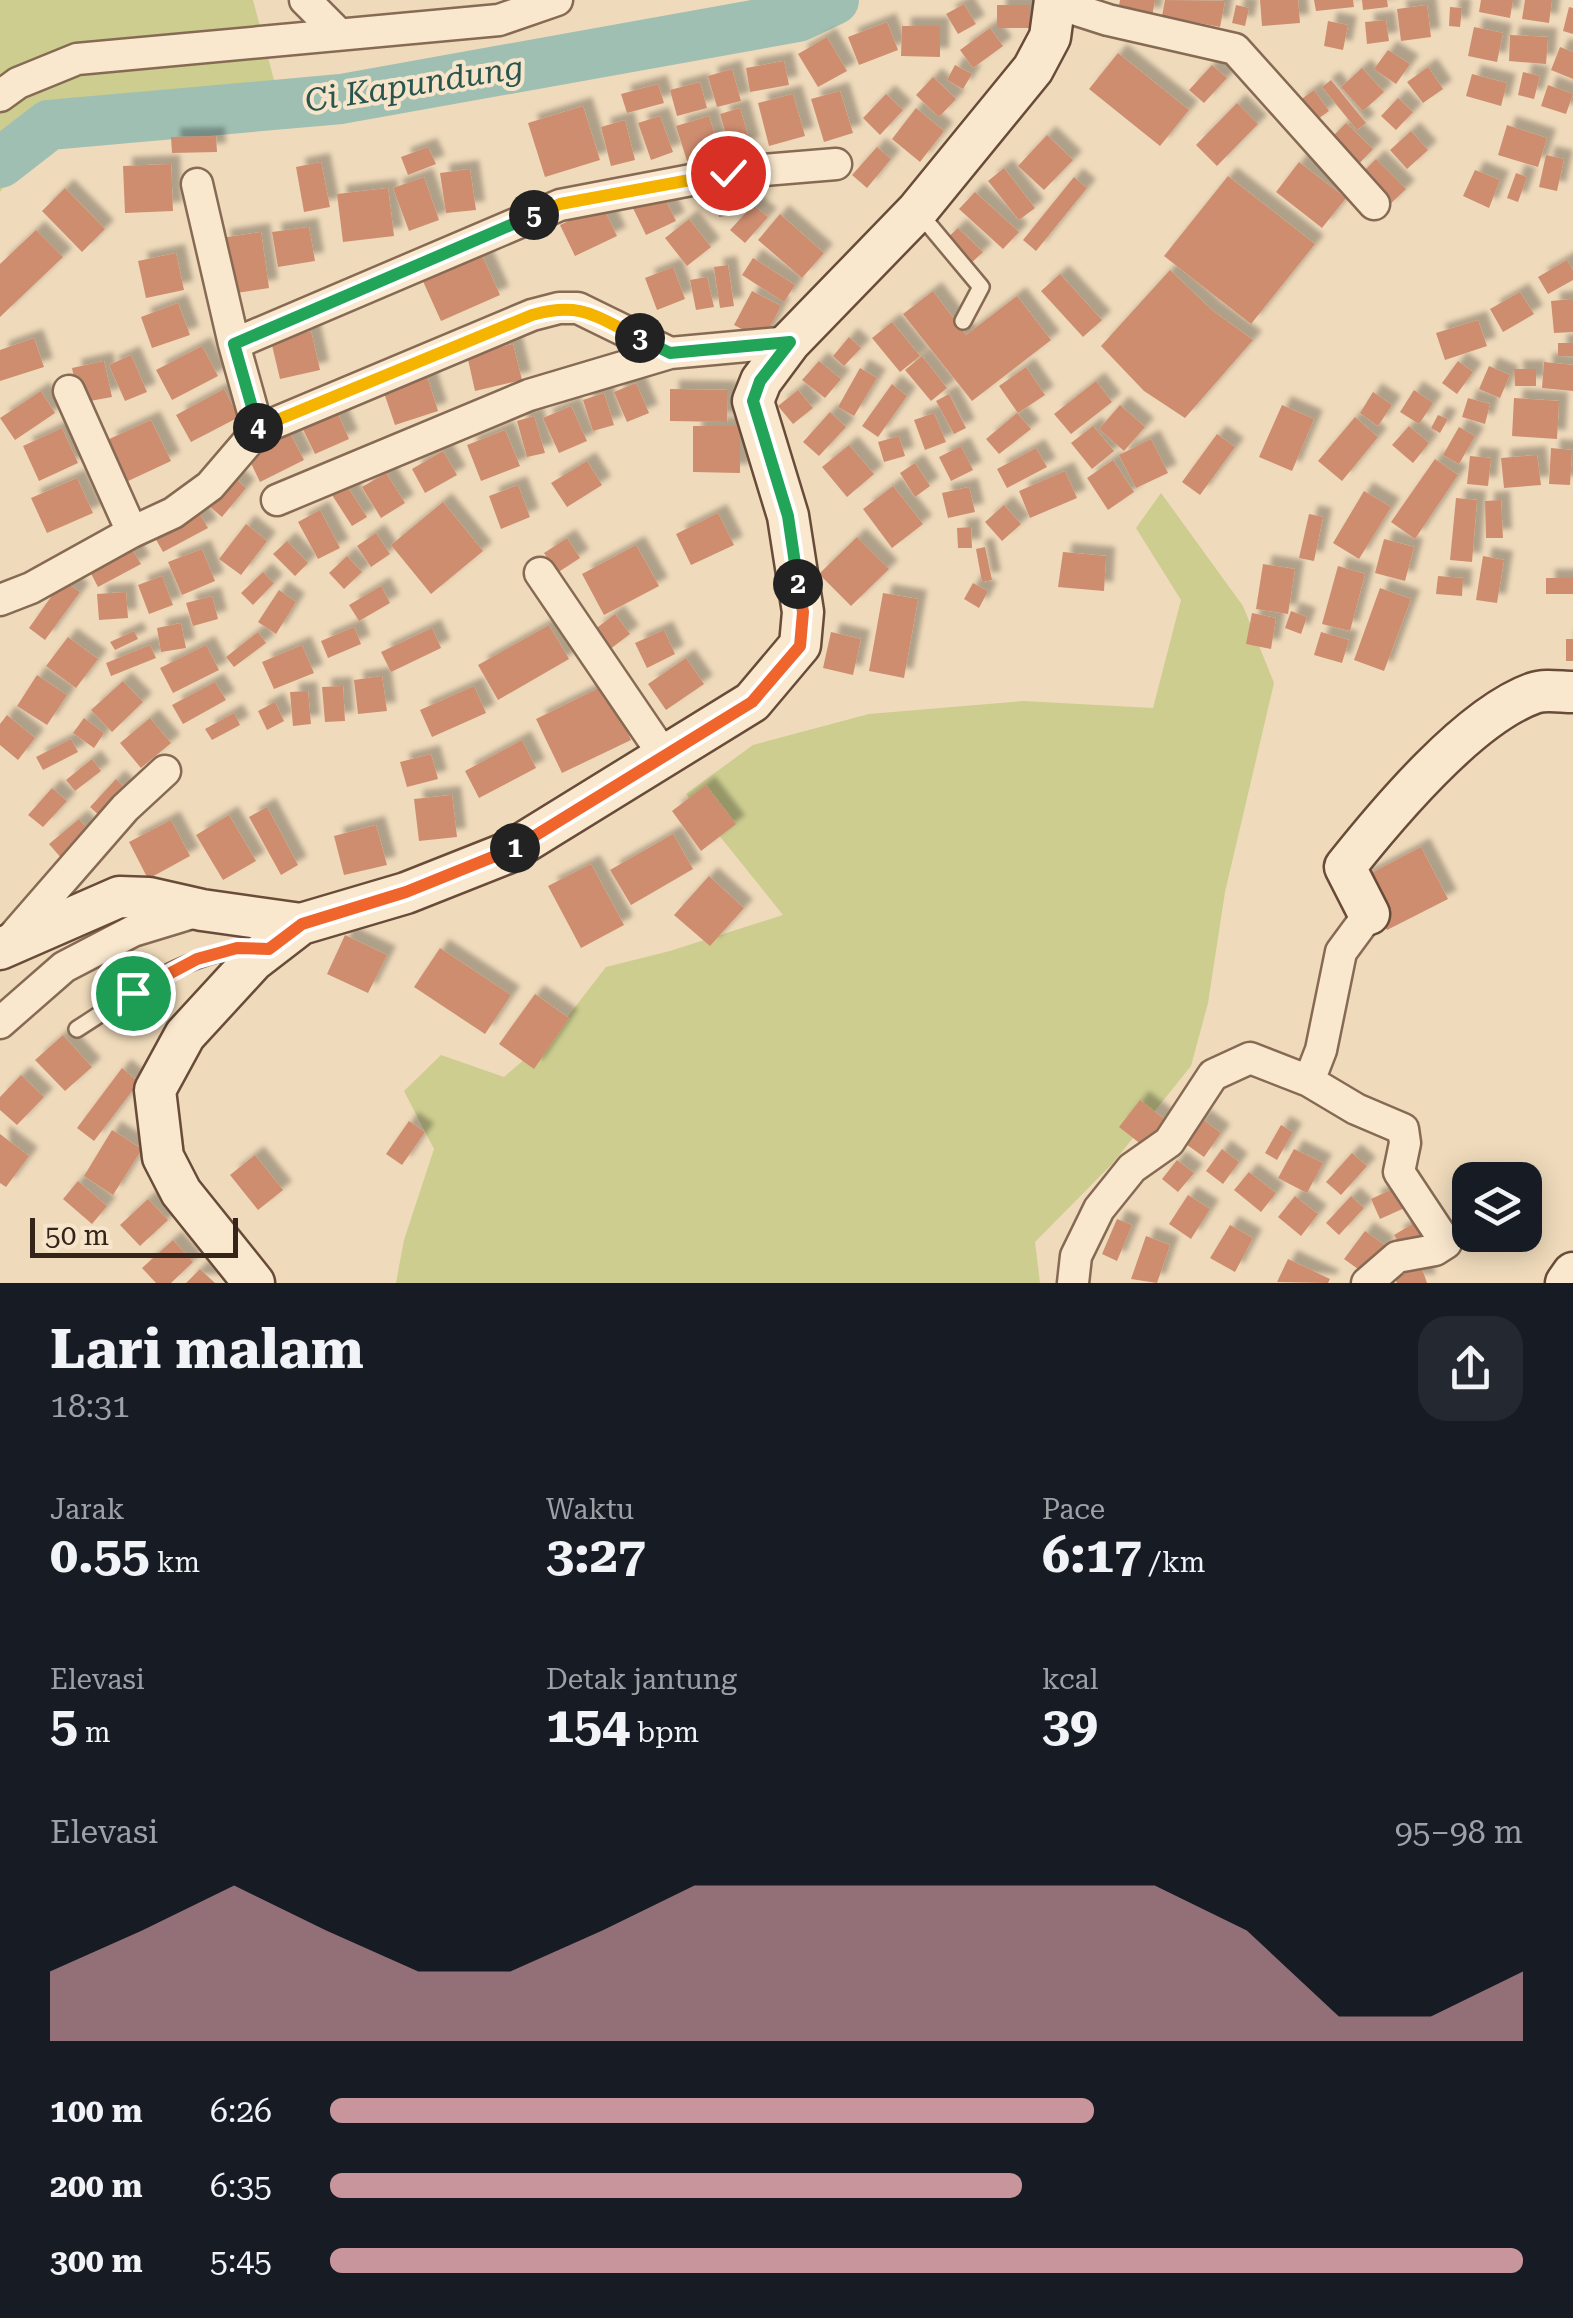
<!DOCTYPE html>
<html lang="id">
<meta charset="utf-8">
<style>
body{margin:0;font-family:"Roboto Serif",serif;background:#242831;color:#f1f3f6;height:100vh;display:flex;flex-direction:column;font-size:38px;white-space:nowrap}
*{box-sizing:border-box;margin:0}
p{font-size:32px;color:#9ea1a6}
.icon{flex:none;width:55px;height:55px;fill:none;stroke:currentColor;stroke-width:2;stroke-linecap:round;stroke-linejoin:round}
.map{position:relative;height:1283px;overflow:hidden}
.drawer{display:flex;flex-direction:column;background:#171b24;flex:1}
.drawer>*{flex:none}
.controls{position:absolute;left:1452px;top:1162px;display:grid;gap:20px}
.controls a{display:grid;place-items:center;width:90px;height:90px;border-radius:20px;background:#171b24;box-shadow:0 5px 25px #0003;font-size:50px}
.scale{position:absolute;left:30px;bottom:25px;width:208px;box-sizing:border-box;padding-left:10px;border:5px solid #35241a;border-top:0;font-size:28px;line-height:35px;white-space:nowrap;color:#35241a;-webkit-text-stroke:8px #f6e5ca;paint-order:stroke}
.pin{position:absolute;display:grid;place-items:center;width:85px;height:85px;color:#fff;margin:-42px;border:5px solid #fff;border-radius:50%;box-shadow:0 2px 10px #0007}
.km{position:absolute;width:50px;height:50px;margin:-25px;border-radius:50%;background:#222;color:#fff;font-size:28px;line-height:50px;text-align:center}
.round{display:grid;place-items:center;flex:none;width:105px;height:105px;border-radius:30px;background:#242831}
.overview{display:flex;align-items:center;justify-content:space-between;height:170px;padding:0 50px}
h1{font-size:55px;font-weight:700;line-height:75px}
.metrics{display:grid;grid-template-columns:repeat(3,1fr);gap:15px;height:170px;padding:10px 50px}
.metrics div{display:grid;align-content:center}
.metrics b{font-size:50px;font-weight:700}
.metrics small{font-size:28px;font-weight:400}
.metrics p{font-size:28px}
.chart{height:280px;padding:20px 50px}
.chart p{display:flex;justify-content:space-between}
.chart svg{width:100%;height:180px;margin-top:10px;fill:#c8959c;opacity:.7}
ul{padding:0 50px;list-style:none;font-size:32px}
li{display:grid;grid-template-columns:160px 120px 1fr;align-items:center;height:75px}
li i{height:25px;border-radius:12px;background:#c8959c}
.map>svg:first-child{display:block}
</style>
<div class="map">
<svg width="1573" height="1283" viewBox="0 0 1573 1283">
<defs>
<filter id="shadow"><feDropShadow dx="9" dy="-9" stdDeviation="2.5" flood-color="#0004"/></filter>
</defs>
<rect width="100%" height="100%" fill="#efdabb"/>
<!-- green -->
<path fill="#cccd8f" d="M0,0h253l32,122 -168,-9 -53,13 -40,33 -24,33z
M1161,493l82,113 31,77 -49,209 -17,111 -17,63 -79,98 -77,78 5,41h-644l8,-43 30,-91 -30,-58 37,-36 63,22 51,-44 51,-66 64,-16 113,-36 -97,-121 67,-49 116,-31 154,-13 130,7 28,-108 -45,-72z"/>
<g fill="none" stroke-linecap="round" stroke-linejoin="round">
<!-- river -->
<path stroke="#9fbfb3" stroke-width="50" d="M0,163l49,-38 292,-26 457,-82 36,-17"/>
</g>
<!-- building -->
<path fill="#cf8d6f" filter="url(#shadow)" d="M1120,0h35l-3,17 -34,-5z
M1165,0l60,1 -5,26 -58,-11z
M1260,0h38l2,23 -38,3z
M1314,0h39l1,7 -38,4z
M1362,0h25l1,7 -25,3z
M1481,0h32l-3,18 -31,-6z
M1525,0h27l-3,23 -27,-4z
M964,4l12,20 -18,10 -12,-20z
M997,5h33v23h-33z
M1236,5l13,3 -4,18 -13,-3z
M1427,5l4,32 -30,4 -4,-32z
M1450,7l12,1 -2,19 -11,-1z
M1569,7l4,1v26l-10,-3z
M1386,20l3,21 -22,3 -2,-22z
M1328,21l20,4 -5,25 -19,-4z
M887,22l11,28 -39,15 -11,-28z
M902,26h38v31l-39,-1z
M1474,27l29,6 -6,29 -29,-6z
M990,28l13,18 -30,22 -13,-18z
M1510,35l38,2 -2,27 -37,-3z
M827,37l20,34 -29,16 -20,-33z
M1560,47l13,5v27l-22,-9z
M1388,50l22,14 -14,20 -22,-15z
M1118,53l71,57 -29,36 -71,-57z
M784,61l5,24 -39,7 -4,-24z
M955,65l17,9 -9,15 -16,-9z
M1212,65l15,13 -23,25 -15,-13z
M1428,67l15,22 -20,14 -16,-21z
M1362,68l22,24 -21,19 -22,-24z
M732,69l9,32 -24,6 -9,-31z
M1523,72l17,4 -6,23 -16,-4z
M1472,74l35,9 -6,23 -35,-10z
M933,77l23,22 -17,18 -23,-22z
M1331,80l35,43 -9,7 -35,-43z
M700,82l7,26 -30,8 -7,-26z
M658,84l6,19 -37,10 -6,-19z
M1548,85l25,9 -7,20 -25,-8z
M1314,90l15,21 -18,13 -15,-21z
M840,91l13,42 -29,9 -13,-43z
M793,94l12,42 -36,10 -11,-43z
M886,94l17,16 -23,25 -17,-17z
M1398,98l15,14 -17,18 -15,-14z
M1237,103l21,21 -41,42 -21,-21z
M583,106l17,54 -55,17 -17,-54z
M740,108l11,38 -20,6 -11,-38z
M916,108l28,23 -24,31 -28,-23z
M660,116l13,36 -22,8 -13,-37z
M709,116l11,35 -33,10 -11,-35z
M625,120l10,40 -24,6 -10,-39z
M1346,123l27,26 -18,19 -27,-27z
M1507,125l40,13 -9,29 -40,-12z
M1411,131l17,19 -21,19 -17,-19z
M1047,135l26,25 -29,30 -26,-24z
M216,136l1,16 -45,1 -1,-16z
M428,147l8,17 -28,11 -7,-18z
M877,147l14,12 -24,29 -15,-13z
M1546,155l18,4 -7,32 -18,-4z
M1376,159l30,30 -20,19 -30,-29z
M321,162l9,45 -26,5 -8,-45z
M1299,162l47,36 -24,30 -46,-36z
M171,164l2,47 -48,2 -2,-47z
M1004,168l31,40 -16,12 -31,-39z
M470,169l6,41 -30,3 -6,-40z
M1475,170l25,10 -11,28 -26,-12z
M1516,173l11,4 -9,25 -11,-4z
M739,176l5,37 -25,4 -5,-38z
M1228,176l87,68 -64,80 -87,-68z
M424,177l15,43 -30,11 -16,-43z
M1074,177l13,11 -51,63 -13,-11z
M65,188l40,41 -23,23 -40,-41z
M388,188l6,48 -51,6 -6,-48z
M661,190l15,31 -30,14 -15,-31z
M975,192l44,40 -16,17 -44,-40z
M602,205l15,31 -42,20 -15,-31z
M753,205l15,12 -23,26 -15,-13z
M780,214l44,39 -22,25 -44,-38z
M689,219l22,28 -24,19 -22,-28z
M309,227l6,34 -37,6 -6,-35z
M958,228l25,24 -14,13 -24,-25z
M36,230l27,27 -63,60v-53z
M261,232l8,56 -39,6 -9,-56z
M476,242l24,53 -59,26 -24,-53z
M176,253l8,37 -38,8 -8,-37z
M753,258l42,27 -11,17 -42,-27z
M1567,260l6,10v10l-25,14 -10,-17z
M728,265l6,41 -14,2 -6,-41z
M673,267l12,32 -28,11 -12,-32z
M1170,270l42,40 41,30 -68,78 -41,-27 -43,-45z
M1060,274l42,46 -19,17 -42,-46z
M707,277l7,30 -18,3 -6,-30z
M752,291l29,15 -18,34 -29,-15z
M933,291l33,44 51,-39 34,44 -79,61 -69,-87z
M1520,292l14,22 -31,18 -13,-23z
M1573,299v33l-19,1 -3,-32z
M178,303l12,32 -38,13 -11,-31z
M1478,320l9,26 -42,14 -9,-27z
M892,322l28,34 -20,16 -28,-34z
M311,331l9,39 -40,9 -9,-38z
M849,337l12,11 -17,18 -11,-10z
M34,338l10,29 -44,14v-31z
M1558,343h15v13h-15z
M513,344l9,36 -47,11 -8,-36z
M202,346l16,30 -46,24 -16,-30z
M131,355l16,37 -22,9 -16,-36z
M922,356l25,32 -16,13 -26,-31z
M104,361l8,36 -33,6 -7,-35z
M819,361l22,18 -16,19 -23,-18z
M1458,361l15,11 -16,22 -15,-11z
M1544,362l29,3v26l-31,-3z
M1489,366l21,9 -10,23 -21,-9z
M1026,367l19,28 -27,18 -19,-27z
M860,368l17,10 -23,38 -16,-9z
M1514,369h22v17h-21z
M426,373l12,38 -43,14 -13,-38z
M1096,381l16,21 -41,32 -17,-20z
M636,383l13,30 -22,9 -13,-30z
M892,384l15,12 -29,41 -16,-11z
M224,389l15,28 -48,25 -15,-27z
M670,389l58,1 -1,32 -57,-1z
M798,390l15,18 -20,16 -15,-18z
M1414,390l19,13 -14,21 -19,-12z
M41,391l14,22 -40,27 -15,-22z
M1373,392l19,13 -14,21 -18,-13z
M604,393l10,32 -21,6 -10,-31z
M949,394l17,34 -12,6 -18,-33z
M1468,398l22,6 -5,20 -23,-7z
M1514,398l45,3 -2,38 -45,-3z
M334,405l15,34 -34,15 -16,-33z
M1120,405l25,22 -21,24 -25,-22z
M1282,405l32,14 -22,52 -33,-14z
M571,406l16,35 -28,12 -16,-35z
M830,412l16,15 -27,29 -16,-14z
M934,413l12,29 -21,8 -11,-30z
M1017,413l14,16 -32,25 -13,-15z
M1438,415l10,4 -8,14 -9,-5z
M534,416l11,37 -18,4 -10,-36z
M1355,417l23,20 -36,44 -24,-20z
M151,420l20,41 -45,21 -19,-42z
M693,426h47v47l-47,-1z
M1093,426l21,25 -22,18 -21,-26z
M1409,426l20,17 -16,20 -21,-18z
M1459,427l16,9 -16,28 -16,-9z
M62,428l16,35 -39,18 -16,-35z
M505,430l15,36 -39,15 -14,-36z
M290,433l14,27 -44,22 -13,-27z
M1217,434l18,13 -35,48 -18,-13z
M899,436l6,20 -21,6 -6,-20z
M1151,439l17,34 -32,15 -17,-33z
M849,445l25,29 -27,23 -25,-30z
M961,446l12,24 -22,11 -12,-24z
M1036,448l11,19 -40,21 -10,-19z
M1551,448l21,2 -2,35 -21,-1z
M443,451l14,24 -32,18 -13,-24z
M1537,455l4,30 -37,3 -3,-30z
M1470,456l21,2 -3,28 -21,-2z
M1435,459l23,16 -43,64 -24,-17z
M1113,460l21,32 -26,18 -21,-32z
M587,461l15,24 -35,22 -16,-24z
M915,463l15,23 -15,11 -15,-24z
M227,471l19,17 -24,29 -20,-17z
M1065,471l12,27 -47,20 -11,-27z
M386,473l19,30 -24,15 -19,-31z
M77,478l16,35 -46,20 -16,-35z
M518,485l12,32 -29,12 -12,-33z
M347,486l20,31 -15,9 -20,-31z
M893,486l30,38 -31,24 -29,-39z
M969,487l6,25 -27,6 -6,-25z
M1364,491l27,16 -32,52 -26,-16z
M1456,498l21,2 -5,62 -22,-2z
M1501,500l2,38h-17l-1,-37z
M193,502l15,26 -45,24 -14,-25z
M443,502l40,49 -52,43 -40,-49z
M1004,505l17,19 -19,17 -17,-19z
M320,510l20,38 -22,11 -20,-37z
M718,513l16,32 -43,20 -15,-31z
M1309,514l14,3 -9,44 -15,-3z
M246,524l21,17 -26,34 -22,-16z
M971,527l1,21h-14l-1,-20z
M376,533l14,21 -19,13 -14,-21z
M857,537l32,32 -38,37 -32,-32z
M567,538l13,20 -23,15 -13,-20z
M1384,539l30,8 -9,34 -30,-8z
M287,541l21,22 -13,13 -22,-22z
M129,544l12,20 -43,23 -11,-21z
M636,545l23,41 -55,29 -22,-41z
M985,547l7,33 -10,2 -6,-33z
M202,549l13,32 -33,14 -14,-33z
M1063,552l43,4 -2,35 -46,-4z
M347,556l15,16 -18,17 -15,-16z
M1483,556l21,4 -7,43 -21,-3z
M1263,564l32,5 -7,45 -32,-5z
M1338,566l27,8 -15,57 -28,-7z
M263,572l11,11 -21,22 -12,-12z
M162,576l11,29 -24,9 -11,-29z
M1438,576l25,2 -1,18 -26,-2z
M1546,578h27v16h-27z
M63,580l17,12 -35,48 -16,-12z
M973,583l15,8 -9,17 -15,-9z
M381,586l9,17 -31,18 -10,-16z
M1380,588l31,11 -27,72 -30,-11z
M279,590l17,12 -20,32 -18,-12z
M126,592l2,26 -29,2 -2,-26z
M883,593l35,6 -14,79 -35,-7z
M212,596l6,23 -25,7 -7,-23z
M1291,611l16,6 -6,17 -16,-6z
M1252,613l24,5 -5,31 -25,-5z
M615,614l15,20 -21,16 -15,-20z
M181,623l5,25 -25,4 -4,-24z
M549,625l20,34 -71,41 -20,-35z
M354,627l7,17 -33,14 -7,-17z
M432,628l9,20 -50,24 -10,-20z
M664,630l11,24 -28,14 -12,-25z
M134,631l4,8 -23,11 -5,-8z
M258,632l8,11 -32,24 -8,-10z
M831,632l30,7 -8,36 -30,-7z
M1321,632l28,8 -7,23 -28,-8z
M68,637l30,22 -22,29 -30,-22z
M1566,639h7v22h-7z
M150,645l6,13 -45,18 -5,-13z
M206,645l13,25 -46,23 -13,-25z
M302,645l12,28 -40,16 -12,-27z
M686,658l18,26 -38,26 -18,-26z
M37,675l30,20 -20,30 -30,-19z
M382,676l5,35 -29,3 -4,-34z
M123,681l20,21 -31,30 -21,-22z
M215,682l11,18 -43,24 -11,-19z
M605,685l26,55 -69,33 -26,-54z
M343,686l2,35 -20,1 -3,-35z
M474,686l12,27 -54,24 -12,-27z
M308,691l3,33 -18,2 -3,-34z
M275,702l9,19 -17,9 -9,-19z
M234,713l6,12 -28,15 -7,-11z
M7,715l28,23 -17,22 -18,-15v-21z
M84,718l20,15 -10,15 -21,-15z
M150,718l21,25 -30,25 -21,-25z
M71,739l7,13 -35,18 -7,-13z
M522,740l14,28 -57,30 -14,-27z
M431,754l7,25 -31,8 -7,-25z
M92,759l9,12 -26,20 -9,-11z
M116,779l10,10 -25,28 -11,-10z
M706,785l30,39 -35,27 -29,-40z
M52,788l15,13 -24,26 -15,-12z
M452,795l5,42 -38,4 -5,-42z
M267,807l31,58 -17,10 -32,-58z
M229,815l27,46 -33,19 -27,-45z
M79,819l12,14 -29,26 -13,-15z
M171,820l19,36 -42,23 -19,-37z
M376,825l11,40 -43,10 -10,-39z
M673,834l20,35 -62,36 -21,-35z
M1421,847l27,52 -61,31 -27,-51z
M591,864l33,61 -43,23 -33,-62z
M709,876l35,32 -34,38 -36,-31z
M345,935l42,20 -19,38 -41,-19z
M440,948l71,47 -26,39 -71,-47z
M535,994l34,24 -35,51 -35,-25z
M63,1035l29,32 -27,24 -30,-31z
M122,1068l17,14 -45,59 -17,-13z
M21,1075l23,22 -27,28 -17,-15v-13z
M1140,1100l32,25 -21,27 -32,-25z
M1201,1118l20,15 -17,24 -21,-15z
M409,1121l16,11 -23,33 -16,-11z
M1281,1125l12,7 -16,28 -12,-7z
M112,1130l30,19 -29,46 -29,-19z
M0,1134l29,22 -23,31 -6,-4z
M1222,1149l17,13 -16,22 -17,-13z
M1294,1149l29,14 -16,30 -29,-15z
M1352,1153l15,13 -26,29 -15,-13z
M255,1155l28,35 -25,20 -28,-35z
M1177,1160l17,13 -16,19 -16,-13z
M1249,1172l27,21 -15,19 -27,-22z
M78,1181l29,25 -15,18 -29,-25z
M1399,1186l10,20 -29,13 -9,-20z
M1188,1195l22,14 -19,30 -22,-15z
M1295,1196l23,18 -17,22 -23,-19z
M1351,1196l13,12 -25,27 -13,-12z
M148,1199l20,21 -28,26 -20,-21z
M1424,1217l12,20 -30,18 -12,-20z
M1117,1219l15,6 -15,36 -15,-7z
M1230,1225l23,13 -18,34 -25,-14z
M1365,1231l21,15 -21,28 -21,-15z
M1146,1236l24,9 -13,38 -26,-4z
M173,1240l20,22 -22,21h-15l-14,-15z
M1418,1257l9,26h-30l-6,-17z
M1288,1259l42,20 -2,4 -51,-1z
M200,1269l15,14h-29z"/>
<g fill="none" stroke-linecap="round" stroke-linejoin="round">
<defs>
<path id="lane" d="M920,214l61,73 -18,34
M77,1029c54,-34 113,-81 180,-80"/>
<path id="street" d="M305,0l32,32
M1055,3l53,17 127,29 139,155
M0,96l18,-13 59,-24 422,-39 58,-20
M197,184l37,160
M69,391l63,141
M258,430l-24,-86 326,-139 168,-32 108,-9
M277,500l252,-105 141,-42
M540,573l125,184
M0,600l31,-12 101,-56 41,-19 37,-27 48,-56 274,-115 27,-7h19l92,45 120,-11
M11,939l114,-131 40,-37
M0,1023l64,-56 69,-36 69,-21
M1073,1283l3,-27 23,-47 33,-41 37,-26 44,-67 37,-17 59,23
M1367,1283l30,-26 38,-7 11,-7 -47,-71 6,-29 -2,-14 -47,-20 -47,-28 12,-31 20,-98 28,-38"/>
<path id="secondary" d="M1369,914l-24,-47c43,-54 124,-151 189,-174 11,-4 27,-1 39,-1
M0,949l119,-52 30,1 53,12 99,14
M254,1283l-73,-91 -18,-35 -8,-67 30,-55 68,-74 48,-37 105,-31 101,-40 245,-151 48,-57 3,-33 -15,-96 -35,-115 8,-20 29,-39 127,-131 116,-142 17,-32 5,-37
M1566,1283l7,-10"/>
</defs>
<!-- lane casing -->
<use href="#lane" stroke="#866a54" stroke-width="20"/>
<!-- street casing -->
<use href="#street" stroke="#866a54" stroke-width="35"/>
<!-- secondary casing -->
<use href="#secondary" stroke="#684b38" stroke-width="45"/>
<!-- lane -->
<use href="#lane" stroke="#fae8ce" stroke-width="15"/>
<!-- street -->
<use href="#street" stroke="#fae8ce" stroke-width="30"/>
<!-- secondary -->
<use href="#secondary" stroke="#fae8ce" stroke-width="40"/>
</g>
<g fill="none" stroke-linecap="round" stroke-linejoin="round">
<defs>
<path id="split-1" d="M133,993l64,-34 40,-11 32,1 33,-25 104,-32 109,-44"/>
<path id="split-2" d="M515,848l237,-146 48,-56 3,-34 -5,-28"/>
<path id="split-3" d="M640,338l30,15 120,-11 -30,39 -7,20 35,115 10,68"/>
<path id="split-4" d="M258,428l274,-113c50,-14 64,2 108,23"/>
<path id="split-5" d="M258,428l-24,-84 300,-129"/>
<path id="split-6" d="M534,215l26,-11 168,-31"/>
</defs>
<!-- split-1 casing -->
<use href="#split-1" stroke="#fff" stroke-width="20"/>
<!-- split-2 casing -->
<use href="#split-2" stroke="#fff" stroke-width="20"/>
<!-- split-3 casing -->
<use href="#split-3" stroke="#fff" stroke-width="20"/>
<!-- split-4 casing -->
<use href="#split-4" stroke="#fff" stroke-width="20"/>
<!-- split-5 casing -->
<use href="#split-5" stroke="#fff" stroke-width="20"/>
<!-- split-6 casing -->
<use href="#split-6" stroke="#fff" stroke-width="20"/>
<!-- split-1 -->
<use href="#split-1" stroke="#f0652b" stroke-width="12"/>
<!-- split-2 -->
<use href="#split-2" stroke="#f0652b" stroke-width="12"/>
<!-- split-3 -->
<use href="#split-3" stroke="#22a559" stroke-width="12"/>
<!-- split-4 -->
<use href="#split-4" stroke="#f5b400" stroke-width="12"/>
<!-- split-5 -->
<use href="#split-5" stroke="#22a559" stroke-width="12"/>
<!-- split-6 -->
<use href="#split-6" stroke="#f5b400" stroke-width="12"/>
</g>
<g text-anchor="middle" dominant-baseline="central" stroke-width="8" stroke-linejoin="round" paint-order="stroke">
<!-- water labels -->
<g font-size="32" font-style="italic" fill="#28554e" stroke="#f6e5ca">
<text transform="translate(414 84) rotate(-9)">Ci Kapundung</text>
</g>
</g>
</svg>
<div class="controls">
<a><svg class="icon" aria-label="layers" viewBox="0 0 24 24"><path d="M12 4l9 5-9 5-9-5zM3 14l9 5 9-5"/></svg></a>
</div>
<div class="scale">50 m</div>
<div class="pin" style="left:133px;top:993px;background:#1e9e55"><svg class="icon" aria-label="arrive" viewBox="0 0 24 24"><path d="M6 21V4h12l-3 4 3 4H6"/></svg></div>
<div class="pin" style="left:728px;top:173px;background:#d93025"><svg class="icon" aria-label="check" viewBox="0 0 24 24"><path d="M5 12l5 5 9-10"/></svg></div>
<b class="km" style="left:515px;top:848px">1</b>
<b class="km" style="left:798px;top:584px">2</b>
<b class="km" style="left:640px;top:338px">3</b>
<b class="km" style="left:258px;top:428px">4</b>
<b class="km" style="left:534px;top:215px">5</b>
</div>
<section class="drawer">
<div class="overview"><div><h1>Lari malam</h1><p>18:31</p></div><a class="round"><svg class="icon" aria-label="share" viewBox="0 0 24 24"><path d="M12 15V3M7 8l5-5 5 5M5 13v7h14v-7"/></svg></a></div>
<div class="metrics">
<div><p>Jarak</p><b>0.55<small> km</small></b></div>
<div><p>Waktu</p><b>3:27</b></div>
<div><p>Pace</p><b>6:17<small> /km</small></b></div>
</div>
<div class="metrics">
<div><p>Elevasi</p><b>5<small> m</small></b></div>
<div><p>Detak jantung</p><b>154<small> bpm</small></b></div>
<div><p>kcal</p><b>39</b></div>
</div>
<div class="chart"><p><span>Elevasi</span>95–98 m</p>
<svg viewBox="0 0 160 44" preserveAspectRatio="none"><path d="M0 44V27L10 17L20 6L30 17L40 27L50 27L60 17L70 6L80 6L90 6L100 6L110 6L120 6L130 17L140 38L150 38L160 27V44z"/></svg>
</div>
<ul>
<li><b>100 m</b>6:26<i style="width:64%"></i></li>
<li><b>200 m</b>6:35<i style="width:58%"></i></li>
<li><b>300 m</b>5:45<i style="width:100%"></i></li>
</ul>
</section>
